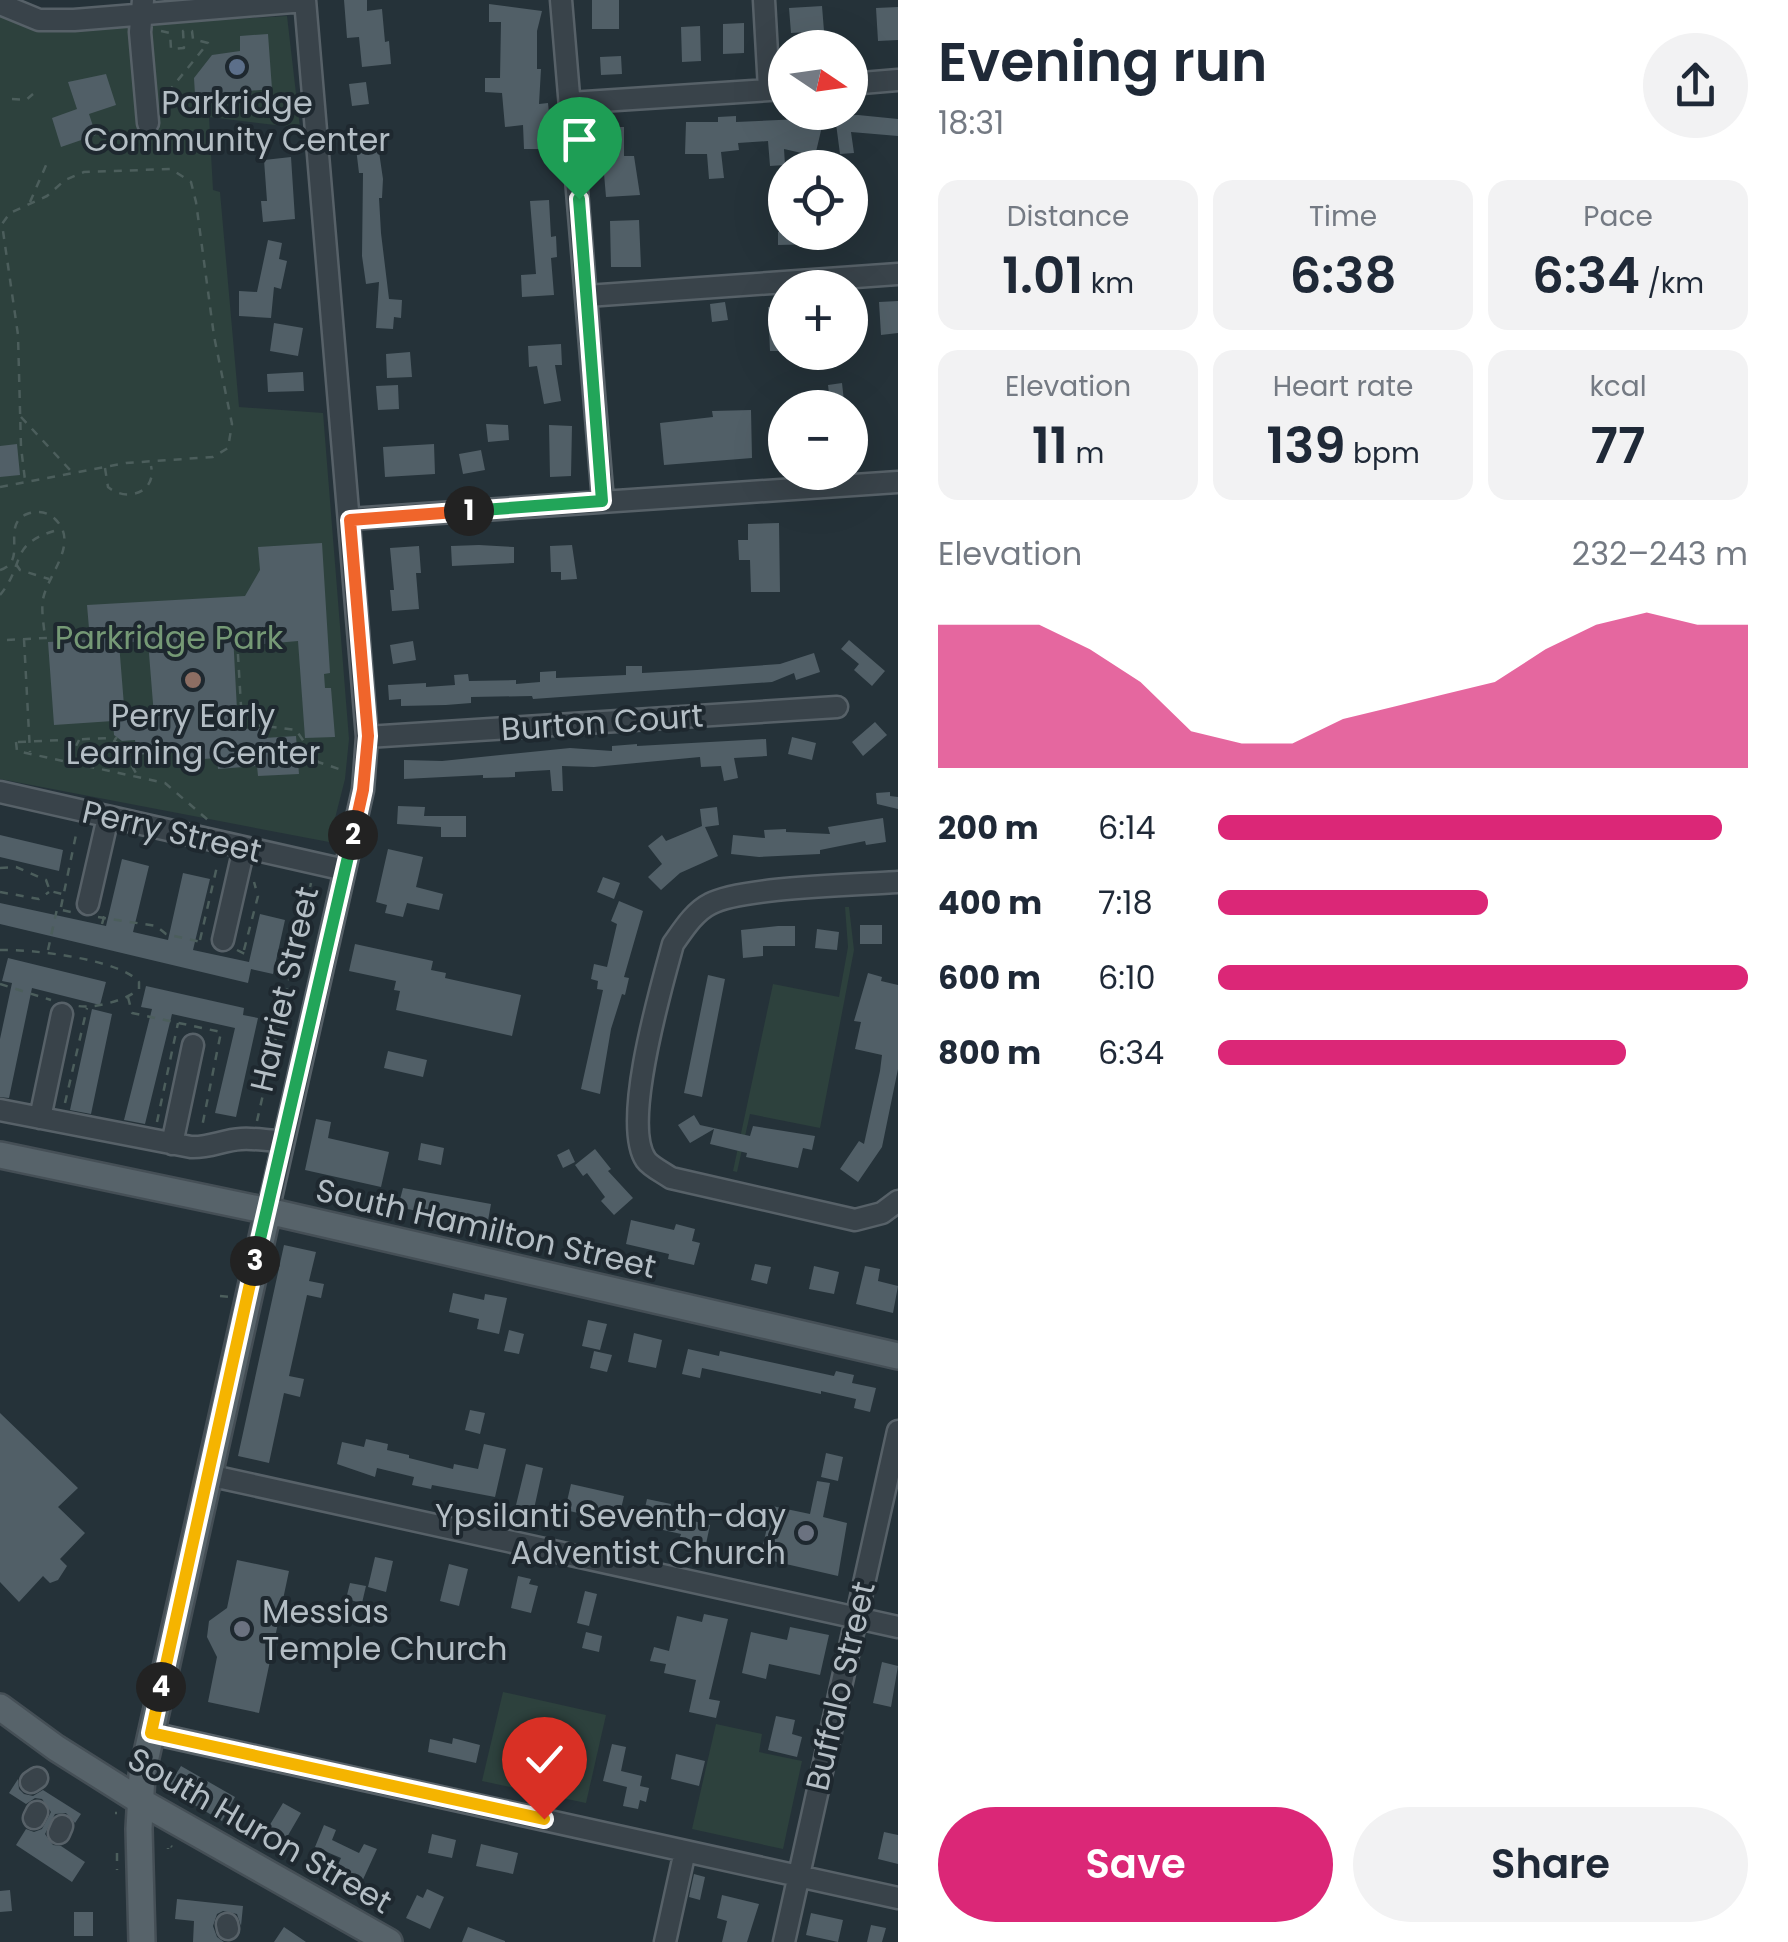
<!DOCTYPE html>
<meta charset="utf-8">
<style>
body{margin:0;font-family:Poppins,sans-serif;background:#f2f2f3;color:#1f2937;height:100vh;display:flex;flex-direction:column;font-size:38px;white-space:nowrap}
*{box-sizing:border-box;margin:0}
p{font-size:32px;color:#747a83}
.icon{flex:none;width:55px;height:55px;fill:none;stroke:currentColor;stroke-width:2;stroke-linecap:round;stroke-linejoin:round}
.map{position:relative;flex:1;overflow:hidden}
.details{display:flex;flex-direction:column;background:#fff;width:890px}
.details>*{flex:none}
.needle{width:65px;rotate:103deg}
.controls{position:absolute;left:768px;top:30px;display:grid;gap:20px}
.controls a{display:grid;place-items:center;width:100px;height:100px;border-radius:50%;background:#fff;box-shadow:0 10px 40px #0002;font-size:50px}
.pin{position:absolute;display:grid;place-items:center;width:85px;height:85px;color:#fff;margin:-102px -42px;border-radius:50% 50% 50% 0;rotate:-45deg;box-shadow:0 0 10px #0007}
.pin .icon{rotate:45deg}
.km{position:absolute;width:50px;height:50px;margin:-25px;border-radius:50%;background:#222;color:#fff;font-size:28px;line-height:50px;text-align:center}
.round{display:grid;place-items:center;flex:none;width:105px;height:105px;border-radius:52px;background:#f2f2f3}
.summary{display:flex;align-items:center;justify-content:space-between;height:170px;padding:0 40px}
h1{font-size:55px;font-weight:600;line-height:75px}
.stats{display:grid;grid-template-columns:repeat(3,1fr);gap:15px;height:170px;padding:10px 40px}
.stats div{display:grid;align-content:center;border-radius:20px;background:#f2f2f3;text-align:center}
.stats b{font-size:50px;font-weight:600}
.stats small{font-size:28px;font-weight:400}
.stats p{font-size:28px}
.chart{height:280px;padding:20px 40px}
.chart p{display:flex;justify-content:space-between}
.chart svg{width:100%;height:180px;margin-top:10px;fill:#db2777;opacity:.7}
.button{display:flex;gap:20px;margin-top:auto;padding:20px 40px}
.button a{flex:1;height:115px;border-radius:60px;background:#db2777;color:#fff;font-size:40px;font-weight:600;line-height:115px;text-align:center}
.button a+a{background:#f2f2f3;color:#1f2937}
ul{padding:0 40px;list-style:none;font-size:32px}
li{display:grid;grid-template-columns:160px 120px 1fr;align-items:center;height:75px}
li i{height:25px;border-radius:12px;background:#db2777}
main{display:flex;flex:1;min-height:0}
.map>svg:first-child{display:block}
</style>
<main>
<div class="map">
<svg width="898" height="1942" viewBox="0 0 898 1942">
<rect width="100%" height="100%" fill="#253239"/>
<!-- green -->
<path fill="#2d413d" d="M0,14l43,16 244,-14 13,112 -91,-11 4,73 7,2 19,215 84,6 26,326 -4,40 -16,63 -329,-63z
M845,907h4l5,43 -34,178 -70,-14 -13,58 -4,-1 40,-187 66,13 9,-50z
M503,1692l103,23 -20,88 -104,-22z
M716,1724l46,10 -3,18 43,9 -19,88 -91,-20z"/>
<!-- building -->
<path fill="#515f67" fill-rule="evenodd" d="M344,0h23v11l15,-2 3,33 4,-1 2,23 -29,3 -3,-30 -12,1z
M592,0h27v29h-27z
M489,4l53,7 -5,20v38h4l-2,35 9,-1 2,20h-4v26h-22l-1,-24 -18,2 -3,-34 -17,-1v-14h15l1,-56h-12z
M822,6l2,25 -33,2 -2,-25z
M898,7v33l-20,1 -2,-33z
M744,23v30l-21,1v-30z
M700,26l1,35 -19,1 -1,-35z
M268,34l4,55 -77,6 -1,-17 18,-23 28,-4v-15z
M621,56l1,18 -21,1 -1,-18z
M106,74l10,31 -27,9 7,21 -35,12 -9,-29 25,-9 -9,-27z
M366,82l3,22 -17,2 -3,-22z
M858,115l40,4v17l-47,-4 3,21 -14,1 -5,-38z
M736,116v6l88,-4 -9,38 -31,-7 1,16 -15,1 -2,-25 -30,2 1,7 -18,2 3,26 -15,1 -2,-25h-22l1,-32h32v-5z
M600,127h24v29h10l6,39 -34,2z
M378,145l5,34 -1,19h-3l2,35 8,66 13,1 -1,18 -7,-1 -1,12 -17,-1 3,-46 -13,2 -4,-28 1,-83h-4l-3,-25z
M291,157l4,62 -32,3 -2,-21h6l-3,-41z
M549,200l2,37 5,-1 1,21 -6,1 3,37 -32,2 -1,-22 15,-1 -6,-73z
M639,220l2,47h-30l-1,-46z
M778,232h40v12l-40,1z
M268,240l14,3 -3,16 8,2 -6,28 -7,-2 -3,31 -32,-2v-25l18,1z
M898,301v32l-17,2 -2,-33z
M725,302l3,18 -16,2 -2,-18z
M785,306v45h-15l-2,-44z
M274,323l29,5 -5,28 -28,-5z
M561,344l1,21h-7l6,36 -17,3 -7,-38 -8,1 -1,-21z
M410,352l2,25 -25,1 -1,-24z
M303,372l1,19 -36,1 -1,-18z
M842,383l2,18 -14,1 -2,-17z
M398,385l1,24 -21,1 -2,-24z
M751,410l1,48 -88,7 -4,-42 53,-6 -1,-6z
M486,424l22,1 1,15 -21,2z
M549,425l23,1 -1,50 -21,1z
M17,444l3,31 -20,2v-31z
M434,444l1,30 -50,3 -2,-30z
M481,450l4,20 -22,4 -4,-20z
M779,523l1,69h-29l-1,-32h-11l-1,-20h10v-16z
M322,543l8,130 -6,1 1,14h6l4,49 -30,1 -7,-97 -34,3 -1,-12 -30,2 5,95 25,-1 1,10 32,-2 3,38 -41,2 -1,-10 -39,3 -1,-11 -40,3 -1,-10 -39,4 -2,-15 -13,1 -8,-6 -1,-14 -59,4 -6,-83 42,-2 -3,-35 158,-9 15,-26 -2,-23zM148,641l6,75 -29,2 -6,-75z
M479,545l35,2v16l-62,3 -1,-20z
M572,545l5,34 -16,1v-8h-10l-1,-26z
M419,546l2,27h-5l3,36 -27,2 -2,-21h4l-4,-42z
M849,640l36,31 -13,15 -18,-16 5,-6 -18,-15z
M413,641l3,19 -23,4 -3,-19z
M814,653l6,19 -24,8 -2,-7 -22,9 -239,17 -1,-3 -61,1v6l-25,2 -45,1v-7l-12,1 -1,-15 38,-2v4l29,-2 -1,-10 14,-1 1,7 47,-1v4l24,-2v-10l16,-1v7l70,-3v-9h16v7l55,-3 83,-6z
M875,722l12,13 -24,21 -11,-14z
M792,737l24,6 -4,17 -24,-6z
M766,739l1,17 -33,2 4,20 -14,3 -3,-15 -20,1 -1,-10 -106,10 -32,-1 1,25h-11l-2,-21 -35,2v5l-32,1v-3l-79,4v-19l38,1 128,-13 42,3v-5l25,-2v2z
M890,792v4l8,1v12l-21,-5 -1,-11z
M398,806l27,1 -1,9h42v21h-25v-10l-44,-3z
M717,807l2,18 -14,2 13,29 -38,17 -19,17 -13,-13 14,-13 -14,-18 14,-11 4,6 36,-15 -2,-17z
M883,818l3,24 -20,3 -1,-4 -45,9v4l-61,3 -28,-3 2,-19 32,3 -1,-8 22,-1v3l44,2 -2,-7z
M0,835l63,15 -4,21 -59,-14z
M388,849l35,8 -7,30 27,7 -4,16 -32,-7 -4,14 -18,-4 2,-8 -11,-3z
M122,859l27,7 -16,66 35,8 15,-67 27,6 -17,71 56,12 11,-48 25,6 -12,54 -22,-5 -3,14 -248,-59v-21l106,23z
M603,877l17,6 -6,16 -17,-7z
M619,901l24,10 -19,66 5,1 -4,17 -3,-1 -11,35 -11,65 -19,-5 22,-99 -6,-1 1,-8 -7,-2 3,-15 13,3 10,-43 -6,-3z
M860,925h22v19h-22z
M778,926h17v20h-32v10l-20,2 -2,-28z
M817,929l22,3 -2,18 -22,-2z
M355,944l78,17 -2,9 15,3 -1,5 76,17 -9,41 -116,-26 4,-19 -6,-1 2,-9 -47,-10z
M8,958l98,24 -6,23 -68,-17 -23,110 -9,-1v-58l12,-56 -10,-2z
M868,973l14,4 -1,4 17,4v84l-16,78 -24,35 -18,-13 19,-28 5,3 16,-73 2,-16 -27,-6 6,-27 -7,-1z
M708,975l17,4 -23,118 -18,-4z
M146,986l98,22 -1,7 15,3 -22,99 -21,-4 20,-85 -63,-14 -27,110 -21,-4 28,-111 -11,-2z
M92,1009l20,5 -21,100 -21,-4z
M388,1051l39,9 -4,17 -39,-9z
M694,1115l6,10 50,11 3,-10 62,10 -3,14 -9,-2 -5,20 -52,-11 1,-4 -37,-9 4,-15 -24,14 -12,-18z
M316,1119l15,3 -3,16 61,14 -8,35 -76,-17z
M421,1143l23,5 -3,17 -23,-5z
M569,1149l6,13 -12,6 -6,-13z
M595,1149l16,20 -3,2 25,27 -19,17 -13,-14 4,-4 -18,-24 -4,3 -8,-11z
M403,1188l88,16 -4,22 -89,-19z
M631,1220l43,10 2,-6 19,5 -3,12 8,2 -6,22 -26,-6 1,-5 -43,-10z
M284,1245l32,7 -7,29 15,3 -3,14 -14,-3 -18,81 15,3 -4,18 -16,-4 -15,70 -31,-7z
M755,1264l16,3 -4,17 -16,-4z
M814,1266l25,6 -5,22 -25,-5z
M865,1266l15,3 -2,12 20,5 -5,27 -37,-9z
M453,1293l31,7 1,-6 22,4 -8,36 -22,-5 2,-10 -30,-7z
M588,1320l19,4 -7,26 -18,-4z
M509,1330l15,4 -5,20 -15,-3z
M634,1333l28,7 -6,28 -28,-6z
M688,1349l31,7 1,-5 114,25 2,-5 18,4 -2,8 24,5 -6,24 -16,-4 2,-9 -35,-8v3l-119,-26 -2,10 -18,-4z
M594,1351l18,4 -5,17 -17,-4z
M470,1410l15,3 -5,21 -15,-4z
M0,1413l78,75 -20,19 27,26 -25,26 7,7 -9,14 -8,3 -7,-7 -24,26 -19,-20z
M366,1439l22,5 -1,6 22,5v3l44,11 1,-5 24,5 6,-25 22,5 -11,48 -63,-12 -1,4 -19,-4 2,-8 -37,-9 -2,9 -38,-13 5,-22 22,5z
M826,1453l17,4 -5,24 -17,-4z
M526,1464l17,4 -9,41 -18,-4z
M817,1481l13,2 -7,34 24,6 -9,53 -78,-18 12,-52 38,8z
M571,1484l53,12 -6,26 -53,-12z
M647,1499l24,5 -3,11 42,10 -4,19 -26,-7 1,-3 -40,-9z
M375,1557l18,4 -7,31 -18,-5z
M237,1560l52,11 -30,142 -51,-11 9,-45 -10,-20 2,-16 18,-13z
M449,1564l19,5 -9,37 -19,-5z
M518,1576l13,3 -2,5 9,2 -7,27 -20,-5z
M350,1583l16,3 -4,17 -16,-4z
M585,1591l12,3 -8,32 -12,-3z
M704,1614l24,5 -19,80 11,2 -4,17 -27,-6 7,-32 -32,-7 2,-9 -16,-3 4,-14 15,4 8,-35 25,6z
M790,1627l39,8 -9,40 -51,-11 -3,15 -24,-6 9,-41 36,8z
M586,1632l16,4 -3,16 -17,-4z
M882,1662l16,4 -7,41 -18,-4z
M776,1716l19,4 -3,14 10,3 -5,20 -29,-7z
M453,1738l27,7 -4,18 -48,-11 2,-13 22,5z
M612,1744l14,3 -5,24 21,5 -2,10 9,2 -3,14 -6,-2 -2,9 -15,-3 4,-19 -24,-6z
M676,1754l29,7 -6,25 -28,-7z
M181,1766l54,31 -13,24 -55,-32z
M18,1779l1,10 5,5 9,2 10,-6 38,24 -6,9 -9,-10 -11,1 -10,20 8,11 8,1 24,16 -13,20 -56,-37 10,-16 8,3 8,-3 9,-17 -9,-13 -7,-1 -9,6 -17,-11z
M283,1803l18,10 -18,31 -18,-11z
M324,1825l12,5 -4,10 27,13 5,-9 13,5 -17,37 -26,-12 7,-16 -26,-11z
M884,1832l14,3v29l-20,-5z
M432,1834l24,6 -4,18 -24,-5z
M481,1844l37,9 -5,21 -37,-8z
M694,1874l11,3 -5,23 -11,-3z
M427,1889l17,8 -14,32 -24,-11 11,-23 6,3z
M10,1890l2,21 -12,1v-21z
M722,1895l37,9 -12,38h-25l5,-21 -10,-3z
M177,1899l66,7 -2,20 -4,-12 -14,-3 -6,3 -4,12 4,11 7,5h-31l1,-21 -19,-2z
M74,1912h19v24h-19z
M811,1913l32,7 -5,22 -32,-7z
M871,1925l15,3 -4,14h-15z
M284,1927l22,15h-32z
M468,1927l37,14v1h-43z"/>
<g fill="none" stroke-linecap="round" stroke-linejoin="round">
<defs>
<path id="minor" d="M143,0l-3,32 8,91
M561,0l42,501
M764,0l5,89
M0,4l39,16h35l231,-19
M850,84l48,-4
M570,103l215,-14
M587,296l311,-22
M350,519l548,-37
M367,737l470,-30
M0,792l345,78
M898,882c-40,3 -158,5 -188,22 -16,8 -27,26 -37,40 -12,44 -52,180 -27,216 5,7 18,13 25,18l184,42 27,-7 16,-12
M88,904l20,-87
M223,940l21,-92
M0,1110l191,37c18,1 32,-7 50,-8 14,-1 28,2 42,2
M40,1118l22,-104
M172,1144l21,-99
M268,1211l95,-421 4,-53 -62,-737
M208,1475l690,152
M151,1733l747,165
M31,1782l6,-4
M34,1818l3,-6
M59,1833l3,-7
M227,1924l1,5
M665,1942l20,-91
M784,1942l114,-511"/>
<path id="major" d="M0,1155l268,56 630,145
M0,1707l56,41 84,53 249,141
M142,1942l-3,-113 3,-54 126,-564"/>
</defs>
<!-- minor casing -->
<use href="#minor" stroke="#576168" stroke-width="25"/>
<!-- major casing -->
<use href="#major" stroke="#454f56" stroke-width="30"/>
<!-- path -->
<path stroke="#4c5e5c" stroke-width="2.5" stroke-dasharray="8 8" stroke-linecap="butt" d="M161,31l9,2 1,16 13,-1 -1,-17h9l1,8 15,4 -43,53
M12,99l14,1 7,-6
M30,202l17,-39
M21,417l49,53
M105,468l3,19c19,16 49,5 43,-21
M0,487l126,-24 87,-6 15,-9 4,-24 -18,-88 -18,-134 -5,-20 -20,-13 -87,3 -19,8 -18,16 -37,17 -8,11 16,111 3,112 4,33
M16,564l4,6 29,9
M0,570c29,-9 0,-45 27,-56 10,-4 21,-2 28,5 25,24 -7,55 -12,80 -2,12 1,27 2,39
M0,595c27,-33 7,-52 61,-66
M237,638l5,85 54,7 22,32 27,9
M24,639l6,113
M7,640l77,-4
M16,742l1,9 148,32 43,37
M18,742l92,-4 9,6 17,29
M69,760l10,-20
M95,765l22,-28
M0,868l16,-1 30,13 4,11 12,3
M0,892l39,7 10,-7
M61,907l16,-77
M98,917l58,9 10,8 39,9
M102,924l4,-14
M200,940l18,-78
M0,950c30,-1 120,9 139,32v7c-12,11 -45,20 -61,17
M48,950l9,-41 14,3
M237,950l12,6
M244,950l14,-54 -4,-14
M0,984l51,16
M128,997l4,16 89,19 -19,95
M65,1103l22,-95
M257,1121l54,-238
M157,1122l21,-99
M220,1296l10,1
M115,1813h2
M171,1846l1,1
M168,1848v1
M117,1853v17"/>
<!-- minor -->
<use href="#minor" stroke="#39434a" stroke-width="20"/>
<!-- major -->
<use href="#major" stroke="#57636a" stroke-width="25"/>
</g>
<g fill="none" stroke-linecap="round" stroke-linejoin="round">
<defs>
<path id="split-1" d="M469,511l133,-10 -23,-302"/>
<path id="split-2" d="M353,835l10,-45 5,-54 -18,-216 119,-9"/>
<path id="split-3" d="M255,1261l98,-426"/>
<path id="split-4" d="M161,1687l94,-426"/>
<path id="split-5" d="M161,1687l-10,46 393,86"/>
</defs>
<!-- split-1 casing -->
<use href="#split-1" stroke="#fff" stroke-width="20"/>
<!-- split-2 casing -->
<use href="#split-2" stroke="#fff" stroke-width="20"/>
<!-- split-3 casing -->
<use href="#split-3" stroke="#fff" stroke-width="20"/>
<!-- split-4 casing -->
<use href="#split-4" stroke="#fff" stroke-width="20"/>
<!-- split-5 casing -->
<use href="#split-5" stroke="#fff" stroke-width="20"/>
<!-- split-1 -->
<use href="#split-1" stroke="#22a559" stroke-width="12"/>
<!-- split-2 -->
<use href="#split-2" stroke="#f0652b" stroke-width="12"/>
<!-- split-3 -->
<use href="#split-3" stroke="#22a559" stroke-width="12"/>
<!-- split-4 -->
<use href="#split-4" stroke="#f5b400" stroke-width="12"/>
<!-- split-5 -->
<use href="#split-5" stroke="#f5b400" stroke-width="12"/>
</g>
<!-- markers -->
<circle fill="#5c6f8a" stroke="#1e282f" stroke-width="4" cx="237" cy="67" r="10"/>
<circle fill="#8d6e63" stroke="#1e282f" stroke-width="4" cx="193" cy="680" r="10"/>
<g fill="#6b7280" stroke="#1e282f" stroke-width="4">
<circle cx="806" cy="1533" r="10"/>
<circle cx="242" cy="1629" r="10"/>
</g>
<g text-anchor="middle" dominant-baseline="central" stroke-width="8" stroke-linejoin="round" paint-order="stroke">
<!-- poi labels -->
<g font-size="32" fill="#b4bec5" stroke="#1e282f">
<text x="237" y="102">Parkridge<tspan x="237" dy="37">Community Center</tspan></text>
<text x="193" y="715">Perry Early<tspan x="193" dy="37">Learning Center</tspan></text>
<text x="786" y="1515" text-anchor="end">Ypsilanti Seventh-day<tspan x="786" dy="37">Adventist Church</tspan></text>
<text x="262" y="1611" text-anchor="start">Messias<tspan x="262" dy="37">Temple Church</tspan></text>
</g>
<!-- park labels -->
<g font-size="32" fill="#759975" stroke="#1e282f">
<text x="169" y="637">Parkridge Park</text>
</g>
<!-- street labels -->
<g font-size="32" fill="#b4bec5" stroke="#1e282f">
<text transform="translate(602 722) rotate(-4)">Burton Court</text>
<text transform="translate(172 831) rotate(13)">Perry Street</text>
<text transform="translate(284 989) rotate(-77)">Harriet Street</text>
<text transform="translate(486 1228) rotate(13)">South Hamilton Street</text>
<text transform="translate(840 1686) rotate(-77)">Buffalo Street</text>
<text transform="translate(260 1830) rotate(30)">South Huron Street</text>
</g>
</g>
</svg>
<div class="controls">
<a><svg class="needle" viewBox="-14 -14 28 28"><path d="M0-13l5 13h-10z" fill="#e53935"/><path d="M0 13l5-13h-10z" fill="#747a83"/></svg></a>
<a><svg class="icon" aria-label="locate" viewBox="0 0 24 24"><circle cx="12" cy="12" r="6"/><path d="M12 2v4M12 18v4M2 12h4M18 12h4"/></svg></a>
<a>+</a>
<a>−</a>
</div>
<div class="pin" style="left:579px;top:199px;background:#1e9e55"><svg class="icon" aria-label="arrive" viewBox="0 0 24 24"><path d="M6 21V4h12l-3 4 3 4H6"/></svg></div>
<div class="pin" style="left:544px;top:1819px;background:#d93025"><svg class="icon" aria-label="check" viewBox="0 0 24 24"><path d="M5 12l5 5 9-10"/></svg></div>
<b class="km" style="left:469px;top:511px">1</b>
<b class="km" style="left:353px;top:835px">2</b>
<b class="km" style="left:255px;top:1261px">3</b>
<b class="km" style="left:161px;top:1687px">4</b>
</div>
<section class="details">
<div class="summary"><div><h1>Evening run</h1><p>18:31</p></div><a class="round"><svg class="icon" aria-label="share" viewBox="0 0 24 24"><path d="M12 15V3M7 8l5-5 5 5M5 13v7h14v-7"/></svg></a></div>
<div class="stats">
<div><p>Distance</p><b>1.01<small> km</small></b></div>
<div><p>Time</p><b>6:38</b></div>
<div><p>Pace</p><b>6:34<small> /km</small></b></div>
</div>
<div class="stats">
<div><p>Elevation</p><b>11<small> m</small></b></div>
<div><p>Heart rate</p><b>139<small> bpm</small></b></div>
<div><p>kcal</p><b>77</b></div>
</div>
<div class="chart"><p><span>Elevation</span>232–243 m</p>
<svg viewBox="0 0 160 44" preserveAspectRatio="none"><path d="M0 44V9L10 9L20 9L30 15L40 23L50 35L60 38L70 38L80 32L90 29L100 26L110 23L120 15L130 9L140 6L150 9L160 9V44z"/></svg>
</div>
<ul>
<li><b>200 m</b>6:14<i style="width:95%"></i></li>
<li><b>400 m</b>7:18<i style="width:51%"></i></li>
<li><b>600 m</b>6:10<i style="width:100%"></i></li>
<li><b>800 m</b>6:34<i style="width:77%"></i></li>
</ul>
<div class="button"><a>Save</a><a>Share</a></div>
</section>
</main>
